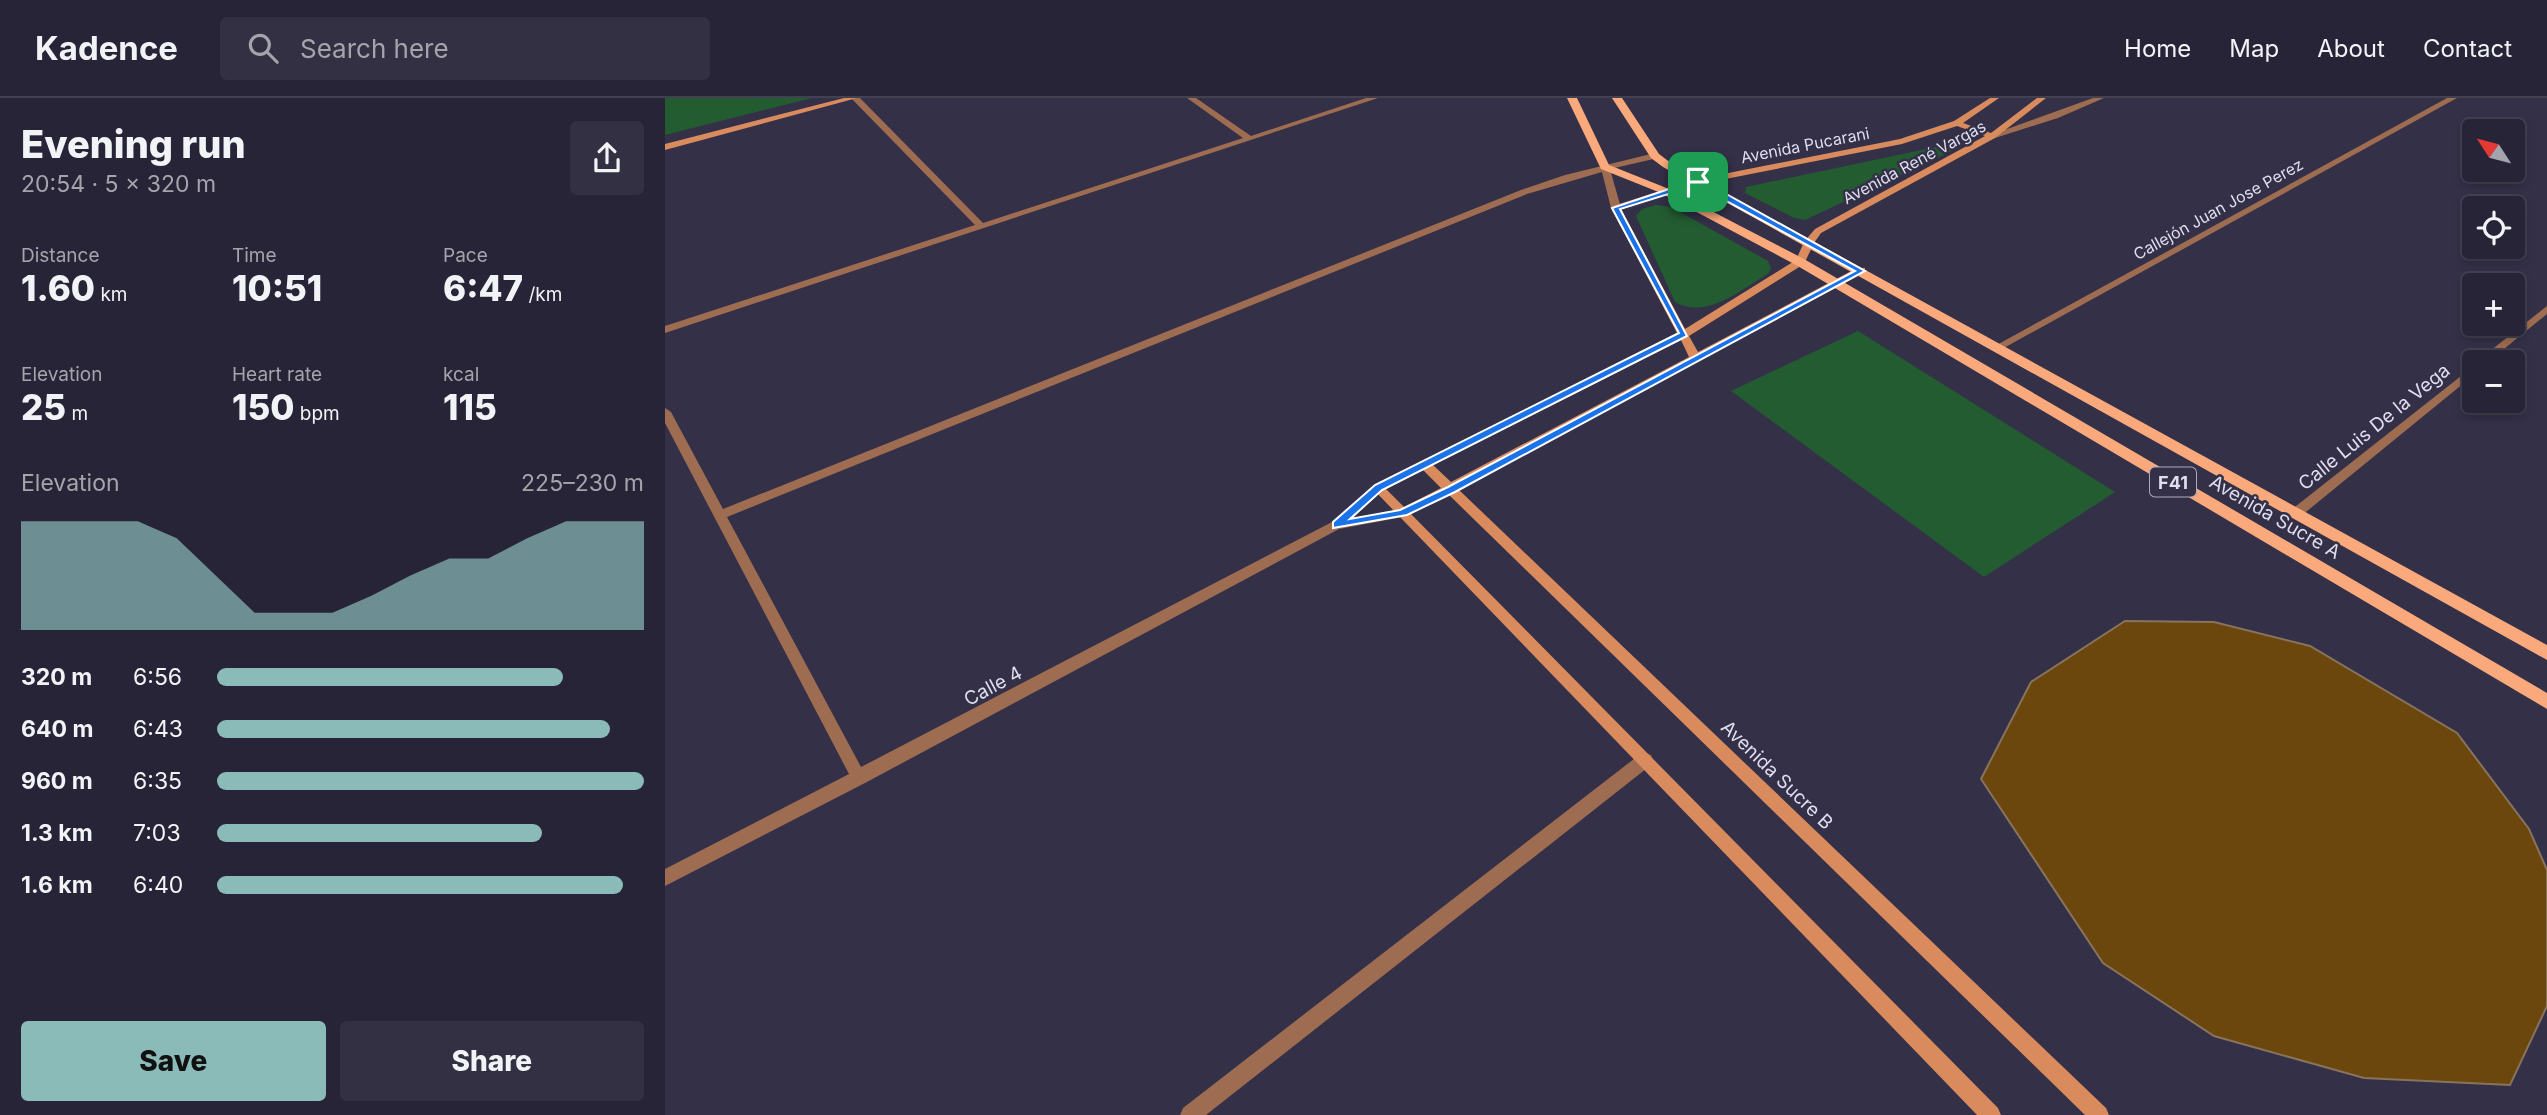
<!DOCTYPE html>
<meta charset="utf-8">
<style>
body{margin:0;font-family:Inter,sans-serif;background:#323042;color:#f1f3f6;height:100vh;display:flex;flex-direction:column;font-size:26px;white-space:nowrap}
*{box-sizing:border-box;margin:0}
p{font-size:23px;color:#a4a4ad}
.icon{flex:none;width:38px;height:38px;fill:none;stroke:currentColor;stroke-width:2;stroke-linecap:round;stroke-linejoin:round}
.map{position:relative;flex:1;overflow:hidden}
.drawer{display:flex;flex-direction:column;background:#262436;width:665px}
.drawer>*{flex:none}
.needle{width:46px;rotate:306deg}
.buttons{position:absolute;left:1797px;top:21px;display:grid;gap:14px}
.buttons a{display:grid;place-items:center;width:63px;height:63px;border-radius:7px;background:#262436;box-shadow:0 4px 10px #0003,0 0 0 2px #424151;font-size:35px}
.pin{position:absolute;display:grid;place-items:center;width:60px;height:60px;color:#fff;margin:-30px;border-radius:14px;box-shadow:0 4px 10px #0006}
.round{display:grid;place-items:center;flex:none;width:74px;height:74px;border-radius:7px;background:#323042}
.overview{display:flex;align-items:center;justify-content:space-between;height:119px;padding:0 21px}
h1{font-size:38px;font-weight:800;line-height:52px}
.metrics{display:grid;grid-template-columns:repeat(3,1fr);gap:10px;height:119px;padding:7px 21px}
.metrics div{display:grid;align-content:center}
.metrics b{font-size:35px;font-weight:800}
.metrics small{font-size:19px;font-weight:400}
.metrics p{font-size:19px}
.chart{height:196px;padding:14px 21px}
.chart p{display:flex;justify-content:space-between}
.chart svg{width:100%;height:126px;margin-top:7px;fill:#8bbbb9;opacity:.7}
.action{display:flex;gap:14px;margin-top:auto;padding:14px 21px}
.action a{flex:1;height:80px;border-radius:7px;background:#8bbbb9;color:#111;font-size:28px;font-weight:800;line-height:80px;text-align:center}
.action a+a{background:#323042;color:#f1f3f6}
ul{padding:0 21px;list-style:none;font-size:23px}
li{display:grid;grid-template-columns:112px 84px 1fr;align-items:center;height:52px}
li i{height:18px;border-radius:9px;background:#8bbbb9}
header{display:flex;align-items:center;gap:42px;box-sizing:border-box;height:98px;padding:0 35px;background:#262436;border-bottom:2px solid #424151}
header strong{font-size:33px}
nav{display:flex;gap:38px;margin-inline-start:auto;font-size:24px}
.search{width:490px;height:63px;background:#323042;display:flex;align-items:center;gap:18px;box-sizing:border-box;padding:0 24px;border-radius:7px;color:#a4a4ad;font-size:26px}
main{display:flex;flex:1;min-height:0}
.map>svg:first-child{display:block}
</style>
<header>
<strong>Kadence</strong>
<div class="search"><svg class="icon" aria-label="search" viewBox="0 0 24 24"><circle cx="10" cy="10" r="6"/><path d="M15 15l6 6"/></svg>Search here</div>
<nav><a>Home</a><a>Map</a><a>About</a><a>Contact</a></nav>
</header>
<main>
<section class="drawer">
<div class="overview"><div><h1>Evening run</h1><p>20:54 · 5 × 320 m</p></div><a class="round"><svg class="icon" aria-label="share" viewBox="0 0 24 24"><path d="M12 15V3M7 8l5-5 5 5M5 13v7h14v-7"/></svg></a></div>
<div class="metrics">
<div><p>Distance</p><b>1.60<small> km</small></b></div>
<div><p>Time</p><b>10:51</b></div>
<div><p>Pace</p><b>6:47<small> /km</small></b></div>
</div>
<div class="metrics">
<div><p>Elevation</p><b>25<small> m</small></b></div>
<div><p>Heart rate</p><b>150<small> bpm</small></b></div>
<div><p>kcal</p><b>115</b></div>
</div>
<div class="chart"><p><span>Elevation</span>225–230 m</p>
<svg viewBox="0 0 160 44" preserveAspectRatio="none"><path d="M0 44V6L10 6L20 6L30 6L40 12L50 25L60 38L70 38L80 38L90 32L100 25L110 19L120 19L130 12L140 6L150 6L160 6V44z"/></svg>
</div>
<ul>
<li><b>320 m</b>6:56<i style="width:81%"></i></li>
<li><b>640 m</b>6:43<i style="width:92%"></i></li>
<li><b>960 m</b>6:35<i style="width:100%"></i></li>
<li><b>1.3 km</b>7:03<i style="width:76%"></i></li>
<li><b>1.6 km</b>6:40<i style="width:95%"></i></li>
</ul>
<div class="action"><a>Save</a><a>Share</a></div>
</section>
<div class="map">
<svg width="1882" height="1017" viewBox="0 0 1882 1017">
<rect width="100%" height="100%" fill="#333048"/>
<!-- green -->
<path fill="#235c31" d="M0,0h147l-147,37z
M1290,45l7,3 -157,74 -11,-2 -49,-25 1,-6z
M991,107l15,2 97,54 3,7 -3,6c-28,16 -61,46 -93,28l-39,-86 6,-7z
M1193,233l257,161 -131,85 -253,-186z"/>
<!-- building -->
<path fill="#6b460d" stroke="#88745d" stroke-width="2" d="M1460,523l89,1 96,24 147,87 72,96 18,41v136l-37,79 -146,-7 -150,-42 -111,-73 -122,-184 50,-97z"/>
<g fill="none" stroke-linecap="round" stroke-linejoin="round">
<!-- street -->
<path fill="#9e6c51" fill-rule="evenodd" d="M186,0h9l123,125 260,-85 -56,-40h9l55,38 115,-38h12l-713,235v-7l310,-101z
M1428,0h11l-46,20 -63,20 -7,-2z
M1782,0h10l-455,251h-8l-1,-2z
M990,55l3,1v4l-48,11 11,39 -2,2 -8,-2 -9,-36 -75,22 -800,323 134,250 471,-245 42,-37 4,-1 6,4 -31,30 50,-9 6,4 -6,4 -64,12 -474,254 -200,103v-17l184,-95 -184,-351v-15l6,4 52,97 798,-319 44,-15z
M1882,208v8l-59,48h-12z
M1810,267v9l-174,142h-10l-1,-3 1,-3z
M980,655l6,2 2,5 -2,5 -445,350h-26l3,-7 456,-353z"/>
<!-- secondary -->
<path fill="#d98b5e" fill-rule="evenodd" d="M179,0h13l-192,52v-6z
M1325,0h9l-36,25 28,10 46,-35h9l-51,40 -174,95 -7,10 -10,21 -115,72 9,16 159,-84h8v4l-407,217 648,619 3,7h-24l-637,-621 -37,20 587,594 3,7h-24l-605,-627 2,-3 303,-152 -66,-125 2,-2 85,-27 202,-40 54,-18zM1292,28l28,10 -170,93 -11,13 -8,18 -111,69 -64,-120 79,-25 202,-40zM1016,242l8,17 -238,125 -18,-17zM758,372l18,18 -37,19 -18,-18z"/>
<!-- primary -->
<path fill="#faa97c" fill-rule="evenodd" d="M902,0h10l32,67 60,24 135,70 743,434v16l-751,-444 -135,-72 -60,-24z
M947,0h10l37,56 12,9 876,482v15l-884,-493 -12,-9z"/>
</g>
<!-- route -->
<path fill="#1a73e8" stroke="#fff" stroke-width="2" fill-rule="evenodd" d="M1031,82h5l164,91 -410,221 -48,23 -74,13v-6l42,-37 304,-152 -67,-125zM1032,87l158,86 -407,216 -48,23 -50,9 32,-29 305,-154 -67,-127z"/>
<g text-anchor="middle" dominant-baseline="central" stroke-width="5" stroke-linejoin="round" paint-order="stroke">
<!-- far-street labels -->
<g font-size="16" fill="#dfdeee" stroke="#333048">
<text transform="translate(1140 47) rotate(-11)">Avenida Pucarani</text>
<text transform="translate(1249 64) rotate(-28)">Avenida René Vargas</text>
<text transform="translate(1553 111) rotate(-29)">Callejón Juan Jose Perez</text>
</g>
<!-- shield labels -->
<rect fill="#333048" stroke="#abaabc" stroke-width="2" x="1485" y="369.5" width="46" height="29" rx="5"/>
<g font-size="18" font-weight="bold" fill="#dfdeee">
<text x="1508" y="384">F41</text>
</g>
<!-- street labels -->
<g font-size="19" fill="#dfdeee" stroke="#333048">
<text transform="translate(1709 329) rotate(-39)">Calle Luis De la Vega</text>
<text transform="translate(1610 419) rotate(30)">Avenida Sucre A</text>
<text transform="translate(328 588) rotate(-28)">Calle 4</text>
<text transform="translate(1112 677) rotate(44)">Avenida Sucre B</text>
</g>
</g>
</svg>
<div class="buttons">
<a><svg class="needle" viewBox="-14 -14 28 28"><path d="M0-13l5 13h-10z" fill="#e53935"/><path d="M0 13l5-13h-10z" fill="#a4a4ad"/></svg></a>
<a><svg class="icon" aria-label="locate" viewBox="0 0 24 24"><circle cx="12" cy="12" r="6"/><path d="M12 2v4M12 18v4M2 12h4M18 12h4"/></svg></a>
<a>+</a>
<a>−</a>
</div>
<div class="pin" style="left:1033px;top:84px;background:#1e9e55"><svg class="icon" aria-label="arrive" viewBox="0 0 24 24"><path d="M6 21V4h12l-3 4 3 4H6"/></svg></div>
</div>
</main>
